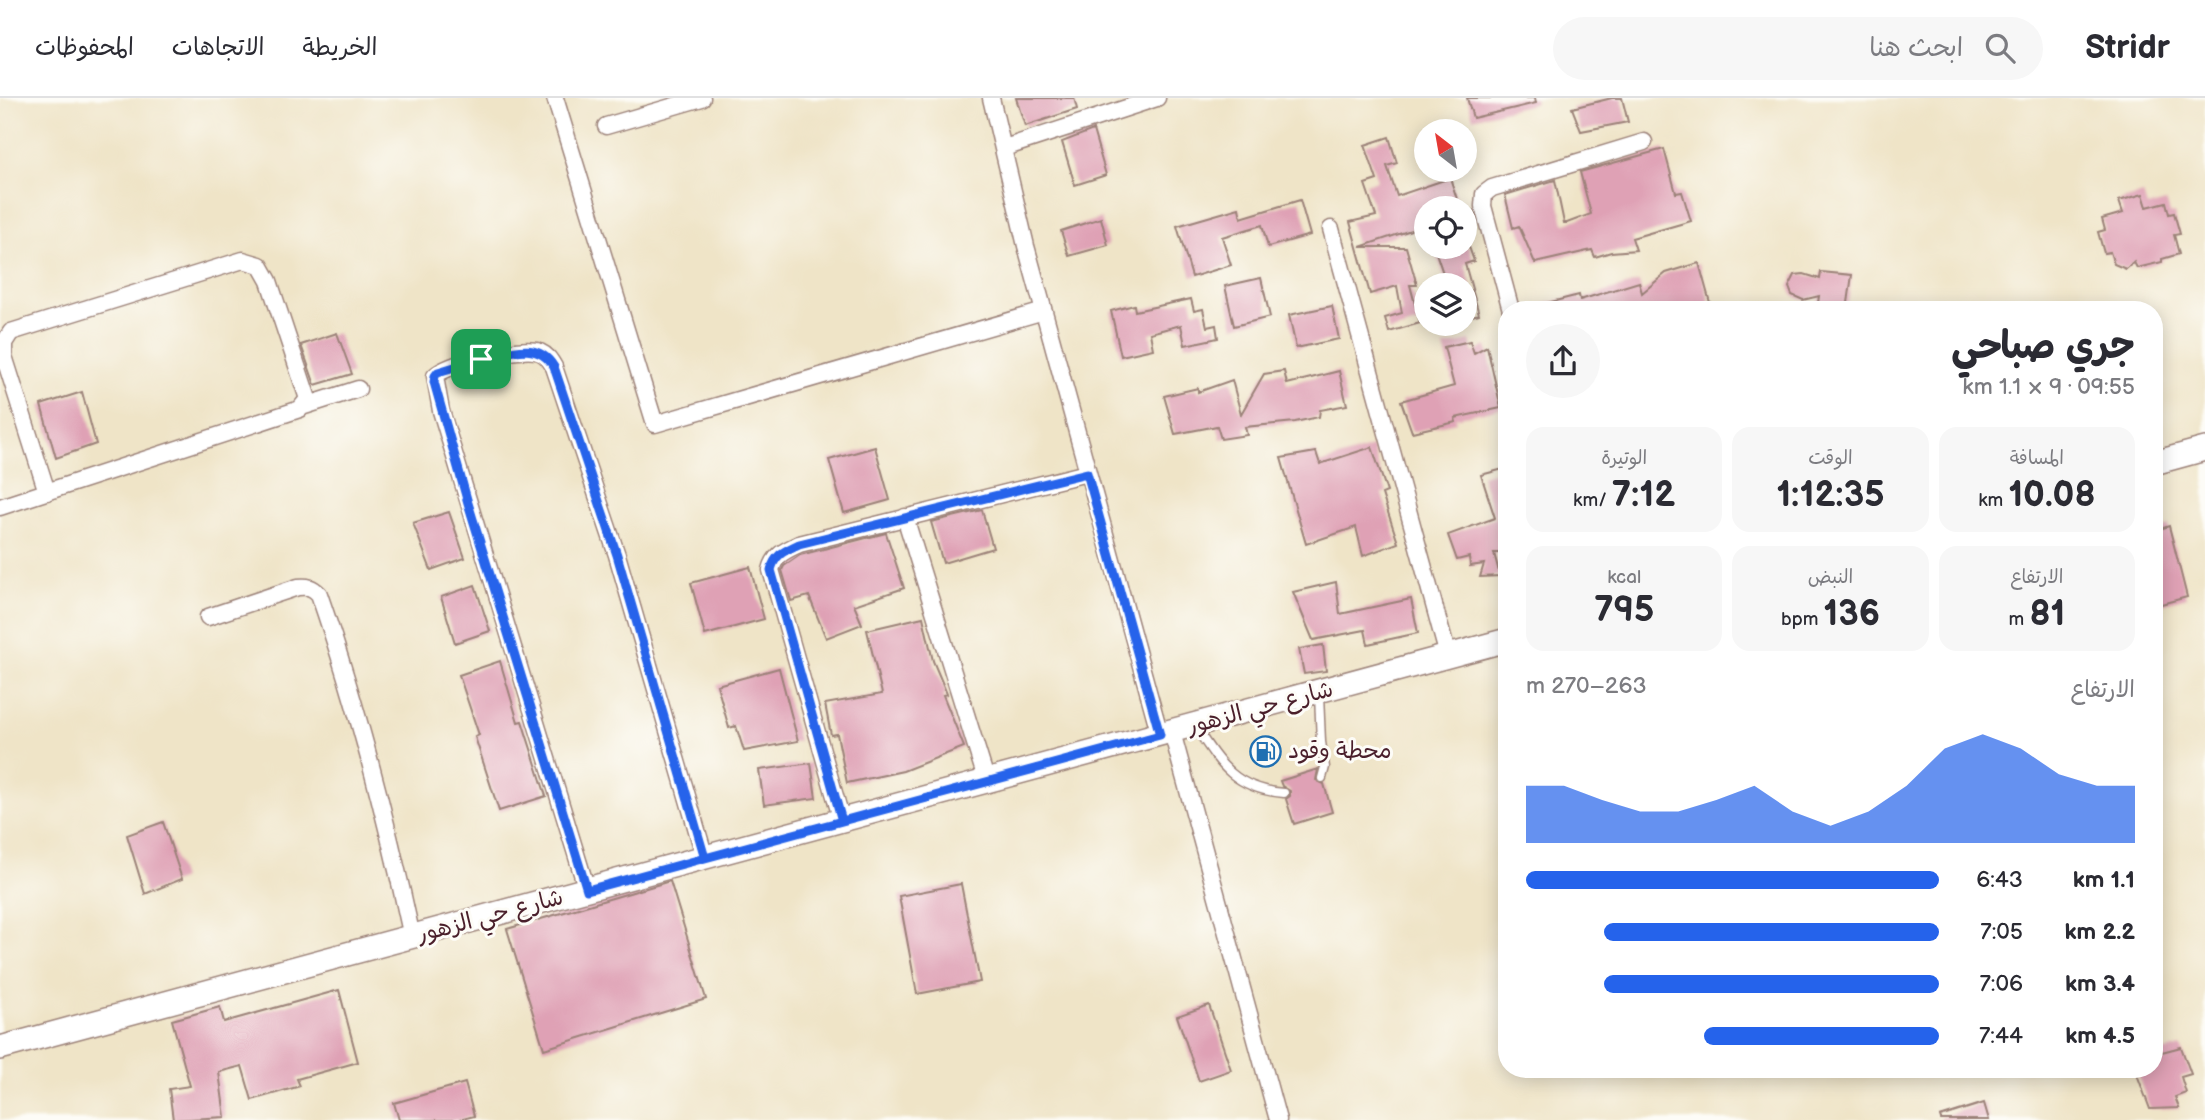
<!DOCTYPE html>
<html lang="ar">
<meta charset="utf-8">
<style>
body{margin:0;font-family:"Balsamiq Sans","Playpen Sans Arabic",sans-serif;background:#f7f7f7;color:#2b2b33;direction:rtl;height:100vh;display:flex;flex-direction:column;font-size:26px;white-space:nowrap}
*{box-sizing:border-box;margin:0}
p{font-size:23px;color:#7c7c81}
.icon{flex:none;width:38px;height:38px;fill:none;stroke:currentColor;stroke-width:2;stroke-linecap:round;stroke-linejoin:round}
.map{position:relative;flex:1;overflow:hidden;direction:ltr}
.details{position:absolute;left:1498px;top:203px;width:665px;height:777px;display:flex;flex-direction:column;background:#fff;border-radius:28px;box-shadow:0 4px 18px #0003;direction:rtl}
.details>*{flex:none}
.needle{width:46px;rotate:329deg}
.tools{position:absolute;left:1414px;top:21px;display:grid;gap:14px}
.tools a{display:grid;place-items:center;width:63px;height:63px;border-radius:50%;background:#fff;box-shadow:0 4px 18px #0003;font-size:35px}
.pin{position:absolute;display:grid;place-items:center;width:60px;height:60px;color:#fff;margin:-30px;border-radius:14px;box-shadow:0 4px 10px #0006}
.round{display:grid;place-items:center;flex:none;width:74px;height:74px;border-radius:37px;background:#f7f7f7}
.head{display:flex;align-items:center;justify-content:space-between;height:119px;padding:0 28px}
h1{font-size:38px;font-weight:700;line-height:52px}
.figures{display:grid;grid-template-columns:repeat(3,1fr);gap:10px;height:119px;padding:7px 28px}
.figures div{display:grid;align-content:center;border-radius:18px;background:#f7f7f7;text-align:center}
.figures b{font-size:35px;font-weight:700}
.figures small{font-size:19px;font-weight:400}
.figures p{font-size:19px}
.chart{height:196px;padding:14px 28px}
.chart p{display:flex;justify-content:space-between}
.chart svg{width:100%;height:126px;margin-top:7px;fill:#2563eb;opacity:.7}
ul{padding:0 28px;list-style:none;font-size:23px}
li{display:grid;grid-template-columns:112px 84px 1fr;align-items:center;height:52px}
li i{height:18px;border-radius:9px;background:#2563eb}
header{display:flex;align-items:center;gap:42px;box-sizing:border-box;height:98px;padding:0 35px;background:#fff;border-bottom:2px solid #e1e1e2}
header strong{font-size:33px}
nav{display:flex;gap:38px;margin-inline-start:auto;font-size:24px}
.search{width:490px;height:63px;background:#f7f7f7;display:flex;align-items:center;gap:18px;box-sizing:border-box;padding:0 24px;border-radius:38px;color:#7c7c81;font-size:26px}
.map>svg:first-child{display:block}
</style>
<header>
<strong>Stridr</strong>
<div class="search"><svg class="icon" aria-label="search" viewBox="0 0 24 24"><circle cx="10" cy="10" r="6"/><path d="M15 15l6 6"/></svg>ابحث هنا</div>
<nav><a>الخريطة</a><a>الاتجاهات</a><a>المحفوظات</a></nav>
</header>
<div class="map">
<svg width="2205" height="1022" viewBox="0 0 2205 1022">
<rect width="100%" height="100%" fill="#fdfcf7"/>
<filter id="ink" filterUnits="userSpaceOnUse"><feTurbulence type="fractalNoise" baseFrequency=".0143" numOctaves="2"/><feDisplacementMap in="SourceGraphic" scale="14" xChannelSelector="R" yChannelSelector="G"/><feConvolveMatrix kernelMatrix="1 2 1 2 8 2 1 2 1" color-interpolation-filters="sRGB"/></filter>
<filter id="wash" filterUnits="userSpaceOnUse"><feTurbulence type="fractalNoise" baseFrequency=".00686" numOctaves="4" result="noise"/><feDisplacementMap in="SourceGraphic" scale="28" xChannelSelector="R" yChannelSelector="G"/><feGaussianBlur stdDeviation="1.57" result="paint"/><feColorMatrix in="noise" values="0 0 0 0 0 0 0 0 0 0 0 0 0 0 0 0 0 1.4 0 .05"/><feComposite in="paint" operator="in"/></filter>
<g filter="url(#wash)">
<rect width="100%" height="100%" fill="#efe4c7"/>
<g id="blocks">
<!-- building -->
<path fill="#dfa1b5" d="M1016,0h58l3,11 -52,17z
M1467,0h68l1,5 -63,15z
M1612,0h10l6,24 -47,9 -9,-23z
M1093,32l13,45 -31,10 -13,-43z
M1389,39l8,26 -10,3 10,30 53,-18 10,30h-34v17l-66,22h46l11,38h-7l10,38 -31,9 -4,-14 17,-5 -5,-27 -27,8 -20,-72 26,-6 -11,-32 12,-4 -12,-35z
M1664,51l12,44 6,-1 9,29 -59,17 4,12 -25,2 -16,5 -3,-7 -57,13 -16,-37 -6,2 -8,-33 50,-15 9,43h3l24,-9 -11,-42z
M2143,96l4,13 19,-5 3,12 5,-1 6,21 -6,1 5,19 -17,5v3l-25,6 -3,-6 -8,7 -12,-5 -4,-12 -6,1 -6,-21 7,-2 -3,-11 21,-6 -4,-12z
M1300,102l10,35 -42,12 -6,-22 -40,12 9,28 -39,12 -15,-51 62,-18 2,10z
M1101,120l7,27 -39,11 -8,-25z
M1434,149h35l5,14 -9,3 14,50 -14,4v-33h-18z
M1699,165l13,47h-172l-1,-5 40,-10 1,5 59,-18 3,11 24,-20z
M1821,174l31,3 -5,35h-30l2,-14 -16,4 -11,-5 -3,-8 6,-12 9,-1 16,5z
M1261,180l9,39 -36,9 -9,-40z
M1191,201l3,12 9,-2 4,18 9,-2 2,13 -33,7 -4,-20 -31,8 3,16 -32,7 -10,-45 23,-6 1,6z
M1332,208l7,33 -43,9 -7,-33z
M337,235l15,41 -37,11 -14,-40z
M1470,243l4,12 13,-7 14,62 -46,10 1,4 -44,10 -11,-31 53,-15 -10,-39z
M1284,273l3,13 52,-13 8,34 -27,5 -1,7 -24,5 -50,5 2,8 -26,4 -4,-13 -42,8 -11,-38 34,-8v4l34,-12 9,34 23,-40z
M82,294l14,52 -40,14 -15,-53z
M875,349l15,53 -46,13 -15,-53z
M1372,349l15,45 -5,2 16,49 -35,13 -7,-29 -50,17 -25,-86 35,-6 4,12z
M1507,370v85h-13l6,23 -20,1 4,-13 -14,2 -1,-9 -12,3 -9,-25 47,-17 -14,-43z
M982,412l11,38 -50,15 -12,-41z
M449,414l16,46 -34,12 -18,-47z
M2169,428l18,71 -33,9v-75z
M886,435l18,55 -50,17 8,19 -36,14 -17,-42 -18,5 -9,-31 2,-4 16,-11z
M750,469l14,52 -59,16 -14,-52z
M1336,484l4,32 71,-15 7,34 -50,11 -3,-14 -52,10 -20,-48z
M475,487l15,46 -35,12 -14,-46z
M923,519l10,44 14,33 -4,1 21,52 -61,24 -56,12 -10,-49 -6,1 -6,-31 57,-10 -15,-64z
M1323,547l3,26 -22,3 -5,-25z
M500,563l18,61 4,-1 24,75 -47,15 -24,-74 4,-2 -20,-60z
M779,570l19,73 -54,10 -8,-25 -7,2 -12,-43z
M811,665l5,35 -52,7 -5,-35z
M1318,671l-2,11 8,4 8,28 -38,12 -8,-25 4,-3v-5l-8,-5 -2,-5z
M163,724l19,57 -37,15 -18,-59z
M670,783l36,118 -162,50 -37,-120z
M961,786l19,98 -63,12 -18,-98z
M339,892l19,72 -61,17 3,7 -48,14 -10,-34 -23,6 6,45 -52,3 -4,-31 21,-3 -18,-66 48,-13 4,15z
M1209,907l22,65 -32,11 -22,-65z
M2181,949l10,27 -10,3 5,16 -11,4 4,11 -29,1 -15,-40h19v-15z
M465,985l9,33 -15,4h-60l-5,-17z
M1984,1005l5,17h-48l-1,-3z"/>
</g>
</g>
<g filter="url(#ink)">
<use href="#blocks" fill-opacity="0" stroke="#9c8279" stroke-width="2"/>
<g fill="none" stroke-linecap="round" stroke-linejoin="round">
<defs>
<path id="lane" d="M1319,597l2,47 4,25 -3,11
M1196,630c25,38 40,61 88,65"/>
<path id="street" d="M555,0l100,326 389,-113
M991,0l35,148 134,489
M606,28l96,-28
M1004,50l153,-50
M1331,131l117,427
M1511,212l-28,-104 1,-12 8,-6 152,-46
M305,308l53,-17
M0,409l300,-98 8,-10 -39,-118 -9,-16 -17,-5 -232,72 -7,11v13l43,136
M905,419l82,265
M208,519l90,-30c10,-1 14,0 21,7 39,113 68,227 93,343
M1172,634l106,388
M842,723l-71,-251c4,-16 14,-19 28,-26l288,-71
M587,792l-146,-479 -6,-35c13,-13 87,-31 105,-24 7,3 10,8 14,15l63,188 88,303"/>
<path id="secondary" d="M2154,365l51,-14
M0,950l1507,-408"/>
</defs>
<!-- lane casing -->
<use href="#lane" stroke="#9c8279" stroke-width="11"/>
<!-- street casing -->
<use href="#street" stroke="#9c8279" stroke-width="19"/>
<!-- secondary casing -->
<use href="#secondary" stroke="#9c8279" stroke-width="26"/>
<!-- lane -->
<use href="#lane" stroke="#fff" stroke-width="8"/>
<!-- street -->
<use href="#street" stroke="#fff" stroke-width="16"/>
<!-- secondary -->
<use href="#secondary" stroke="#fff" stroke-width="23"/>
</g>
</g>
<g fill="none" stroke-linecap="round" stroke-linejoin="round" filter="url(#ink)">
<defs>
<path id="route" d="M481,261l-43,13 -3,4 -1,6 34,121 119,387c191,-52 382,-103 573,-155l-73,-262 -288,71c-14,7 -24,10 -28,26l71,251 -137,37 -88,-303 -63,-188c-17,-28 -46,-14 -73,-8"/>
</defs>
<!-- route casing -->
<use href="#route" stroke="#fff" stroke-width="14"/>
<!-- route -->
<use href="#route" stroke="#2563eb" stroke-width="9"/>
</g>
<!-- icons -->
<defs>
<symbol id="fuel-ring" viewBox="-11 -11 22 22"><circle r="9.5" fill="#fdfcf7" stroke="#1f6fb2" stroke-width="1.5"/><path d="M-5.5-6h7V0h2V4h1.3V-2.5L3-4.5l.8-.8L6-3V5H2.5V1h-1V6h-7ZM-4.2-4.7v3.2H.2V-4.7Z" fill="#1f6fb2"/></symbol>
</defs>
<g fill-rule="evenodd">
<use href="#fuel-ring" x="1248" y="636" width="35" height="35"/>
</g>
<g text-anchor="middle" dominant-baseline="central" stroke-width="6" stroke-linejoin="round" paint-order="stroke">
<!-- street labels -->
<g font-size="23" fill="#4a1f2b" stroke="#fdfcf7">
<text transform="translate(1260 610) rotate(-15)">شارع حي الزهور</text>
<text transform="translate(490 818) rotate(-15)">شارع حي الزهور</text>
</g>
<!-- poi labels -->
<g font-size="23" fill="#4a1f2b" stroke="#fdfcf7" text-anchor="start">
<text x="1288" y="653">محطة وقود</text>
</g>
</g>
</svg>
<div class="tools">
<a><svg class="needle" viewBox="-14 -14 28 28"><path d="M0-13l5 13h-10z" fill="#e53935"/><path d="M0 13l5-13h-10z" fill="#7c7c81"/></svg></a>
<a><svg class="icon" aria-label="locate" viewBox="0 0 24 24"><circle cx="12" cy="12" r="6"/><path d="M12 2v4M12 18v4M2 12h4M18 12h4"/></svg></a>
<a><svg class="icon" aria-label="layers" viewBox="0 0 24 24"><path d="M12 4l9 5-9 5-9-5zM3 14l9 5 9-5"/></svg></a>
</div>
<div class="pin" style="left:481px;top:261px;background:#1e9e55"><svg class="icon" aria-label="arrive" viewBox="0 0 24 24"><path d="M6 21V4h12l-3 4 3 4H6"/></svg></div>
<section class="details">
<div class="head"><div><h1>جري صباحي</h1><p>09:55 · 9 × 1.1 km</p></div><a class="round"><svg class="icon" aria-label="share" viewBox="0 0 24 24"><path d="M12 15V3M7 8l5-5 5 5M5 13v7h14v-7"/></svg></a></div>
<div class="figures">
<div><p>المسافة</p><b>10.08<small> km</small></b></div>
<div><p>الوقت</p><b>1:12:35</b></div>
<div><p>الوتيرة</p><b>7:12<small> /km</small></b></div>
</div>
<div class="figures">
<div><p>الارتفاع</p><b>81<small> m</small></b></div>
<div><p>النبض</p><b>136<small> bpm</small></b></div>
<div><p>kcal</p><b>795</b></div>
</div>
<div class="chart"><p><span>الارتفاع</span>263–270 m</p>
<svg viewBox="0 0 160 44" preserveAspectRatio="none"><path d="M0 44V24L10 24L20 29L30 33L40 33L50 29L60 24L70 33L80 38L90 33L100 24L110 11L120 6L130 11L140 20L150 24L160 24V44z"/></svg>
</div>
<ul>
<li><b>1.1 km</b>6:43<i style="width:100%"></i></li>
<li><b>2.2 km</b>7:05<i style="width:81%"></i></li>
<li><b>3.4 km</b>7:06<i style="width:81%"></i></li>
<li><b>4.5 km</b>7:44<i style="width:57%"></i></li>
</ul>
</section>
</div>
